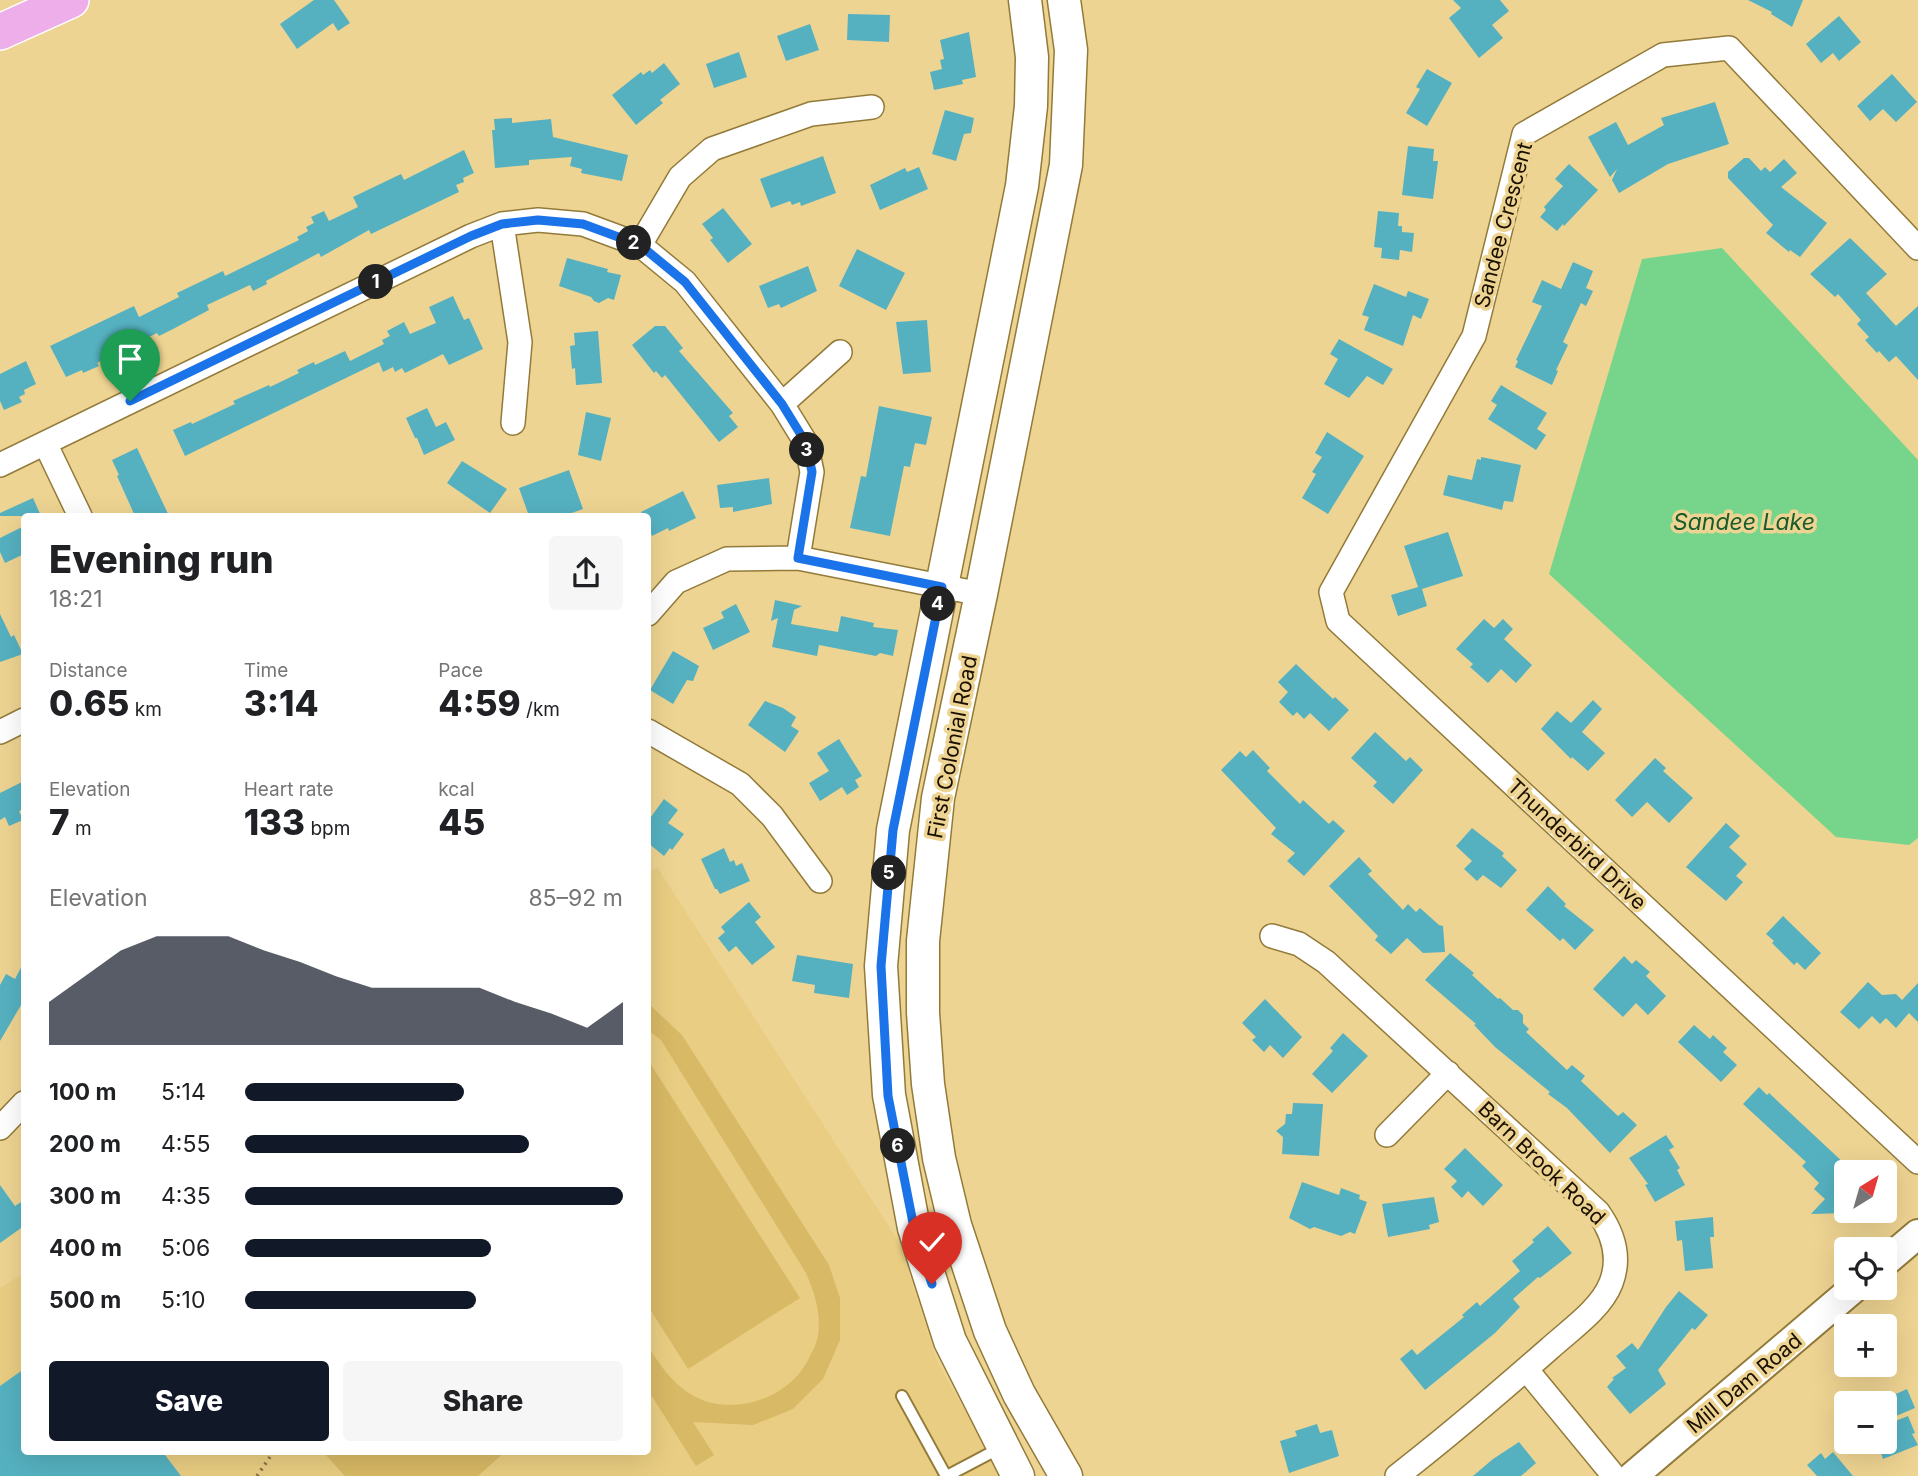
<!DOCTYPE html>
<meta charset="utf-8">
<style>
body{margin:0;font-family:Inter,sans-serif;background:#f6f6f6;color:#202124;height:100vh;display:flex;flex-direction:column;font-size:26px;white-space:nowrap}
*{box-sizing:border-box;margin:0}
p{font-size:23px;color:#757577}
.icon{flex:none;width:38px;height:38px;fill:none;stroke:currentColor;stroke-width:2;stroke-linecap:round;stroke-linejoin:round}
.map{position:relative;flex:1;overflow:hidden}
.details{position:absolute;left:21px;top:513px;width:630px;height:942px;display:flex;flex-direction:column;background:#fff;border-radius:7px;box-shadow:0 7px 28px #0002}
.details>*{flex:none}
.needle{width:46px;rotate:37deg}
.buttons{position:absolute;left:1834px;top:1160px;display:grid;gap:14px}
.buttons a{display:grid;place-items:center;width:63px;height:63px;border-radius:7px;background:#fff;box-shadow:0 7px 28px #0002;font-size:35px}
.pin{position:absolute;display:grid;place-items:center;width:60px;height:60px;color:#fff;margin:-72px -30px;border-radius:50% 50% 50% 0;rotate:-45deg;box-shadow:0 0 7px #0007}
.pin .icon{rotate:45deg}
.km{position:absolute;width:35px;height:35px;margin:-18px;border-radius:50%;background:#222;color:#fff;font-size:19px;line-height:35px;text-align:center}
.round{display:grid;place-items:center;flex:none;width:74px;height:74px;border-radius:7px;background:#f6f6f6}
.summary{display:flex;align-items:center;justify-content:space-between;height:119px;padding:0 28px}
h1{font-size:38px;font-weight:800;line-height:52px}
.metrics{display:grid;grid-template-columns:repeat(3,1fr);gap:10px;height:119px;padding:7px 28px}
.metrics div{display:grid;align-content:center}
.metrics b{font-size:35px;font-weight:800}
.metrics small{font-size:19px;font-weight:400}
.metrics p{font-size:19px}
.chart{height:196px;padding:14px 28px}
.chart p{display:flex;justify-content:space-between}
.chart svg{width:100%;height:126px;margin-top:7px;fill:#111827;opacity:.7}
.primary-button{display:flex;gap:14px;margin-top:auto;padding:14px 28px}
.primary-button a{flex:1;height:80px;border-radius:7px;background:#111827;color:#fff;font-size:28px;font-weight:800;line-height:80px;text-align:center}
.primary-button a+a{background:#f6f6f6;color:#202124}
ul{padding:0 28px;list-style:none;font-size:23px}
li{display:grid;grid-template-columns:112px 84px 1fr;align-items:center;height:52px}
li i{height:18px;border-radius:9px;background:#111827}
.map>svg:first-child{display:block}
</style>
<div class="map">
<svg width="1918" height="1476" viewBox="0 0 1918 1476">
<rect width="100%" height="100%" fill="#eed492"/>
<!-- built -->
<path fill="#e9cd82" d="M657,867l242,375 38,119 65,115h-1002v-188l24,-15v178h624v-578z"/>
<!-- green -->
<path fill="#d8b965" d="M648,1003l34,32 147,230 11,33v42l-17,39 -30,30 -40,16 -60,-3 21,33 -18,11 -48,-76v-44c9,15 20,31 34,42 40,34 108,14 128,-32 3,-6 7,-13 8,-20 3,-25 -3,-41 -12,-63l-145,-233 -13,-10z
M648,1060l152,238 -112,71 -40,-63z
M322,1451h184l-28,25h-133z"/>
<!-- water -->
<path fill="#76d58b" d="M1722,248l196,212v378l-9,7 -73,-8 -287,-263 93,-315z"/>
<!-- building -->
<path fill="#55b1c0" d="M314,0h20l16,23 -12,8 -5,-8 -36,26 -17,-25z
M1453,0h47l9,11 -17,14 11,13 -24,20 -30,-40 12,-10z
M1748,0h55l-11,27 -21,-13 1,-2z
M848,14l42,1 -1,27 -42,-2z
M1839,16l22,26 -22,19 -6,-8 -12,10 -15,-19z
M810,24l9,26 -33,11 -9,-25z
M969,32l7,45 -14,3 1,4 -29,6 -4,-18 12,-3 -2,-9 4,-1 -4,-19z
M739,52l8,25 -33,11 -8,-24z
M664,63l16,21 -20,16 3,3 -27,22 -24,-30 29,-23 2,3 7,-5 2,3z
M1427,69l25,14 -25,43 -21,-13 14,-24 -4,-2z
M1892,74l25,28 -21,20 -13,-13 -13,12 -13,-15z
M1715,102l14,42 -61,20 -49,29 -7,-13 5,-11 -7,8 -22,-40 28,-15 12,23 36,-20 -3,-7z
M945,110l29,8 -3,15 -7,1 -8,27 -24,-7z
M512,118v5l39,-4 2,18 75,18 -6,26 -41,-8 1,-4 -12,-3 2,-9 -43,3v5l-34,3 -3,-38h3l-1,-11z
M1408,146l26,3 -1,12h5l-5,38 -31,-4z
M464,150l10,23 -11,5 1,4 -8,3 3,7 -88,42 -2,-4 -48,27 -2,-4 -53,28 1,3 -14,7 -3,-6 -43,20 2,5 -36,19 -14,7 -2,-3 -60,30 2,3 -16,7 -1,-3 -16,7 -16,-31 84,-40 5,11 40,-20 -2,-4 46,-22 2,5 74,-36 -2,-3 11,-6 -2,-4 8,-4 -3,-6 13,-6 5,10 29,-14 -5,-10 48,-23 3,6z
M823,156l13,37 -35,13 -1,-4 -8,3 -2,-4 -19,7 -11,-29z
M1744,158h5l12,13 4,-4 5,5 14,-13 13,14 -16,14 46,36 -27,34 -10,-7 -1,2 -23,-19 7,-8 -45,-47v-6z
M1569,164l29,26 -34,36 -1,-2 -6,7 -17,-14 6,-7 -2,-3 19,-21 -8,-7z
M919,167l9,22 -48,21 -10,-25 35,-17 2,4z
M723,208l29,36 -24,19 -18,-23 3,-2 -11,-14z
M1378,211l21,2 -1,13h4v6l12,1 -2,19 -12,-2 -1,10 -18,-2 1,-10 -8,-1z
M1850,238l37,36 -21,19 30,33 22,-20v74l-22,-24 -7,6 -10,-11 -2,2 -12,-13 4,-3 -12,-13 4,-4 -23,-26 -3,3 -25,-23z
M857,249l48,24 -19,37 -47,-24z
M567,258l41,11 -1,3 14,3 -7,25 -6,-2 -9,5 -5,-2 -3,-4 -32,-11z
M1573,262l20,9 -7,17 7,3 -7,15 -5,-3 -18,39 5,3 -12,25 2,1 -6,14 -37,-18 3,-6 -2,-1 26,-54 -10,-4 10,-22 19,9z
M808,266l9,25 -36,17 -2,-4 -11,4 -9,-22z
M1374,284l32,13 2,-6 21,8 -8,20 -8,-4 -10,31 -39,-16 5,-13 -7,-2z
M453,296l11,24 5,-2 14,31 -34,16 -6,-11 -38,19 -3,-5 -7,4 -2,-5 -10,5 -4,-10 -194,94 -12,-26 18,-8 1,2 43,-20 -2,-3 36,-16 1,2 29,-14 -2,-3 17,-8 1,3 30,-14 5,10 34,-17 -2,-4 8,-4 -3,-5 17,-9 6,12 26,-11 -7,-16z
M927,320l4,52 -28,2 -7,-52z
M655,326h10l18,22 -4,3 54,62 -4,3 9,11 -19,15 -54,-67 -3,3 -6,-7 -2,2 -22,-28z
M598,331l4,52 -26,2 -1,-17 -3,1 -2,-23 5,-1 -1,-12z
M1339,339l54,30 -10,16 -16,-9 -18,22 -25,-14 14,-25 -8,-5z
M26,361l10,23 -12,6 1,4 -6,3 3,5 -18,8 -4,-9v-27z
M1501,385l46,28 -10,16 9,6 -10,15 -48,-31 9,-14 -6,-4z
M879,406l53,11 -6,28 -11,-2 -5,24 -6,-1 -14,70 -40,-8 11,-52 5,1z
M427,408l9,19 10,-5 9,18 -31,15 -7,-17h-2l-9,-20z
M586,412l25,6 -10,43 -23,-6z
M1327,432l37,24 -36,58 -26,-16 14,-24 -4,-2 10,-15 -7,-4z
M137,448l32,68h-34l-18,-40 2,-1 -7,-15z
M1481,457l40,8 -8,37 -9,-1 -2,9 -59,-15 5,-20 24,5 5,-21 4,1z
M462,461l45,28 -17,24 -43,-30z
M569,470l14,39 -20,7h-34l-10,-28z
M769,478l3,26 -39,8v-5l-13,1 -3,-23z
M683,491l13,27 -27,13 -1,-3 -16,8 -4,-10v-10h-5l-2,-4z
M33,498l8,18h-41v-3z
M24,526v28l-19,9 -5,-11v-14z
M1448,532l15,44 -41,13 5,17 -29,10 -7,-21 27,-8 -14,-41z
M775,600l27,6 -8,4 -3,14 47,8 3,-16 33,7 -1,4 25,3 -5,26 -13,-3 -4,3 -57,-11 -2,11 -45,-9 6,-29 -7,3z
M736,604l14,28 -37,18 -10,-22 21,-10 -3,-6z
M0,614l11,23 3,-2 9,19 -23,8z
M1484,619l10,9 9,-9 10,10 -9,10 28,26 -16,18 -15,-14 -13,14 -18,-16 3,-3 -17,-15z
M673,651l26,15 -6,15 -6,-1 -14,24 -23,-14z
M1296,664l37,35 2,-2 14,13 -20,21 -19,-18 -6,6 -7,-7 -4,4 -14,-14 9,-10 -10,-10z
M1593,700l9,9 -20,23 23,21 -17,18 -16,-14 -1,2 -30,-30 16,-18 14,12z
M765,701l18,7 13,9 -5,9 8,5 -14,21 -37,-27z
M1375,732l31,29 4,-4 13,13 -30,34 -20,-18 4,-4 -26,-24z
M839,739l23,37 -7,4 4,7 -12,8 -5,-8 -22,14 -11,-18 20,-12 -12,-18z
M1253,750l17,18 -3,3 33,33 3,-4 26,24 4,-4 12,11 -41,45 -17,-15 8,-8 -24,-19 5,-6 -55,-58 19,-19 6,6z
M1655,758l11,10 -3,3 30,27 -24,25 -22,-21 -15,15 -17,-17z
M24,781v28l-5,2 4,9 -14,6 -4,-9 -5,3v-27z
M664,799l14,11 -10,13 16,11 -12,16 -2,-2 -6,8 -16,-13v-22z
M1726,823l14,13 -11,11 18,17 -11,12 7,6 -17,19 -40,-34z
M1472,828l32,25 -2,3 15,14 -16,18 -18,-13 -6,6 -13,-12 8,-8 -16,-15z
M724,848l6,14 4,-2 2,6 6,-3 8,18 -30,13 -3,-5h-2l-14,-30z
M1359,857l13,14 -4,3 35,36 5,-6 8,8 4,-4 19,17 4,1 2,26 -22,1 -16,-15 -16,16 -16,-14 3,-4 -49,-50z
M1548,886l18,18 -2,2 30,24 -19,20 -12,-12 -3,3 -34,-31z
M749,902l12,15 -6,5 20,25 -23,18 -16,-19 -7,6 -11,-14 7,-6 -4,-5z
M1783,916l38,37 -16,17 -8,-8 -3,3 -22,-22 2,-2 -8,-7z
M1450,953l24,20 -2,2 26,24 2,-1 13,12h5l5,5v8l6,6 -3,3 41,38 5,-5 13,11 -4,5 37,35 5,-4 14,13 -27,28 -43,-45 -19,-14 2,-2 -55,-45 -21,-22 2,-1 -51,-44z
M797,955l56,9 -4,34 -35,-5 1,-8 -23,-4z
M1624,956l8,8 4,-4 14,12 -4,4 20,20 -18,19 -12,-12 -13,14 -30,-28z
M24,962v38l-24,41v-56l6,-11 9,5z
M1868,982l14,13 14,-1 6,6 16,-17v39l-9,-9 -13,15 -10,-10 -6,6 -8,-8 -13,13 -19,-17z
M1265,999l37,38 -19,21 -13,-13 -6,7 -12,-12 4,-3 -14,-14z
M1694,1025l16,14 3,-4 14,13 -4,4 14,13 -16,17 -43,-40z
M1343,1033l25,23 -36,37 -20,-19 21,-23 -3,-3z
M1759,1087l8,8 2,-2 77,72v48l-35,1 14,-15 -11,-10 5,-6 -17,-17 4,-4 -63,-58z
M1293,1103l30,1 -4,52 -37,-2 1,-17 -7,-6 9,-7 1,-10h6z
M1666,1135l8,12 -5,3 11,18 -3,2 8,15 -30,17 -10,-17 3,-1 -19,-26z
M1465,1148l38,37 -20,21 -15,-15 -6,7 -11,-11 6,-6 -13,-12z
M1302,1182l37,13 2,-7 19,7 -1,4 8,3 -12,32 -5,-2 -9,4 -27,-9 -4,2 -21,-11z
M0,1185l15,21 9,-6v26l-24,17z
M1434,1197l5,25 -10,3 1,4 -42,8 -6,-33z
M1713,1217l1,20h-4l3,31 -28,3 -3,-31 -5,1 -2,-20z
M1548,1226l24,27 -32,25 -2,-1 -25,22 7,8 -25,26 -70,57 -25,-31 12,-10 5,6 47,-38 -2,-2 15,-13 3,4 40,-35 -8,-10 22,-19 -2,-2z
M1679,1291l29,24 -13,15 -3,-2 -34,42 8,14 -36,30 -23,-27 7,-8 -2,-1 14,-10 -10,-12 16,-13 6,7 28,-43z
M24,1369v82h138l19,25h-181v-90z
M1907,1389l8,19 -19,8 -7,-19z
M1908,1416l7,17 -3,1 6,11 -35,14 -6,-17h8v-17z
M1317,1424l3,9 12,-3 7,26 -50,17 -9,-32 17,-5 -2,-5z
M1519,1442l17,21 -15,13h-48l20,-17z
M1833,1452l20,24h-36l-10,-11 14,-12 4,6z"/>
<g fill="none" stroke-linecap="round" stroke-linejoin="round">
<defs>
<path id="service" d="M902,1396l44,80
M947,1476l53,-28"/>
<path id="minor" d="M502,224l18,118 -7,81
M640,245l40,-68 32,-28 99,-35 61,-7
M1918,248l-189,-200 -66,7 -139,79 -50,202 -143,256 7,29 580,541
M782,404l58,-52
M45,443l35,73
M0,465l471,-229 31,-12 36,-4 45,4 57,21 45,37 97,122 24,39 6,29 -14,86
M648,614l28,-32 51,-23 71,-1 183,36
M648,731l92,53 32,32 48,65
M0,732l24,-12
M1272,936l27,8 27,18 272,250c15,21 23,45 13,71 -10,26 -41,47 -62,66 -49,43 -100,87 -152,127
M0,1128l24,-25
M1387,1135l61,-62
M1526,1369l88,107"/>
<path id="tertiary" d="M1885,1262l33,-28
M1633,1476l221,-188"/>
<path id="secondary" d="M1064,0l7,50 -5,115 -85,429 -43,204 -15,143v72l5,71 11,74 16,67 35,106 29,63 47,82
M1018,1476l-68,-135 -36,-113 -25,-133 -8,-129 12,-136 129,-644 9,-80 1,-49 -7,-57"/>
<path id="primary" d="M0,32l71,-32"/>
</defs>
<!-- service casing -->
<use href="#service" stroke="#927a39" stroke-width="14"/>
<!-- minor casing -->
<use href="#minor" stroke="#927a39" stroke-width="26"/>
<!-- tertiary casing -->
<use href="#tertiary" stroke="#927a39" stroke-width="32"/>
<!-- secondary casing -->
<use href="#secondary" stroke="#927a39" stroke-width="35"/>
<!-- primary casing -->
<use href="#primary" stroke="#fff" stroke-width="38"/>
<!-- path -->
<path stroke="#847249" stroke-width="3.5" stroke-dasharray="2 5" stroke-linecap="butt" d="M257,1476l17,-25"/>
<!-- service -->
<use href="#service" stroke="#fff" stroke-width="10"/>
<!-- minor -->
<use href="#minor" stroke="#fff" stroke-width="23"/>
<!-- tertiary -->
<use href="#tertiary" stroke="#fff" stroke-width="28"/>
<!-- secondary -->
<use href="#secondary" stroke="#fff" stroke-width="32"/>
<!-- primary -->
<use href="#primary" stroke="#eeaeea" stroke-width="35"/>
</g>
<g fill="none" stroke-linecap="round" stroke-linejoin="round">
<defs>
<path id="route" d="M130,401l341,-165 31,-12 36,-4 45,4 57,21 45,37 97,122 24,39 6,29 -14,86 144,29 -49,243 -12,136 7,130 26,132 18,56"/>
</defs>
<!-- route casing -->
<use href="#route" stroke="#fff" stroke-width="14"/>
<!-- route -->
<use href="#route" stroke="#1a73e8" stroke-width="9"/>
</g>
<g text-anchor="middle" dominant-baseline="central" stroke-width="7" stroke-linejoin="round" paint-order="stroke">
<!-- street labels -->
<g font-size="21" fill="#1a1000" stroke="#eed492">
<text transform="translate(1503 225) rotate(-75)">Sandee Crescent</text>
<text transform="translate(952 747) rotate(-79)">First Colonial Road</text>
<text transform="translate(1577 844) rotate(43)">Thunderbird Drive</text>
<text transform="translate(1542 1163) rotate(44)">Barn Brook Road</text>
<text transform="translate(1744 1383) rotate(-40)">Mill Dam Road</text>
</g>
<!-- water labels -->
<g font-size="23" font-style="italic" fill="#185b2c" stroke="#eed492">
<text x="1744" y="522">Sandee Lake</text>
</g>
</g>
</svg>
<div class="buttons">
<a><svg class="needle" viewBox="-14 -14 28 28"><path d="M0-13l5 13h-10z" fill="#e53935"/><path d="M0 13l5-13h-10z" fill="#757577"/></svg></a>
<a><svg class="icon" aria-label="locate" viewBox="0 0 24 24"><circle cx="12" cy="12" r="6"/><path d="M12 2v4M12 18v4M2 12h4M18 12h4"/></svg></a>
<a>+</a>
<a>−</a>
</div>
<div class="pin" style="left:130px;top:401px;background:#1e9e55"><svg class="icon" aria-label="arrive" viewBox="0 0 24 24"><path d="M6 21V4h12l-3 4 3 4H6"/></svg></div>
<div class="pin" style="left:932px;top:1284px;background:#d93025"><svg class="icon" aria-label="check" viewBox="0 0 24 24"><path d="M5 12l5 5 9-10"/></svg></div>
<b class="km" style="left:376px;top:282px">1</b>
<b class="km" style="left:634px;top:243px">2</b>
<b class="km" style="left:807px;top:450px">3</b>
<b class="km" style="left:938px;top:604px">4</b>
<b class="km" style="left:889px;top:873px">5</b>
<b class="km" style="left:898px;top:1146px">6</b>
<section class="details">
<div class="summary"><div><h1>Evening run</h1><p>18:21</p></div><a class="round"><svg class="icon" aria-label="share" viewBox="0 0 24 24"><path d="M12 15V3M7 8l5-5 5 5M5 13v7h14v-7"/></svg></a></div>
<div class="metrics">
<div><p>Distance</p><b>0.65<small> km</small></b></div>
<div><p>Time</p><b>3:14</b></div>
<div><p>Pace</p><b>4:59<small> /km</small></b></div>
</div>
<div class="metrics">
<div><p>Elevation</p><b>7<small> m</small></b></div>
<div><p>Heart rate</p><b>133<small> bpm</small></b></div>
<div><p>kcal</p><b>45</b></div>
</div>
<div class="chart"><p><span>Elevation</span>85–92 m</p>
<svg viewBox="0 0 160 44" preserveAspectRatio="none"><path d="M0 44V29L10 20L20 11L30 6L40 6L50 6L60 11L70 15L80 20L90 24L100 24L110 24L120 24L130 29L140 33L150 38L160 29V44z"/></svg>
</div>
<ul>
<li><b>100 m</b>5:14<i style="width:58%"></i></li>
<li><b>200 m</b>4:55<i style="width:75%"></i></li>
<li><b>300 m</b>4:35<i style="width:100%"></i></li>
<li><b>400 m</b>5:06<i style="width:65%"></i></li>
<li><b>500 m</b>5:10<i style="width:61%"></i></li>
</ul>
<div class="primary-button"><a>Save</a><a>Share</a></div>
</section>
</div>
